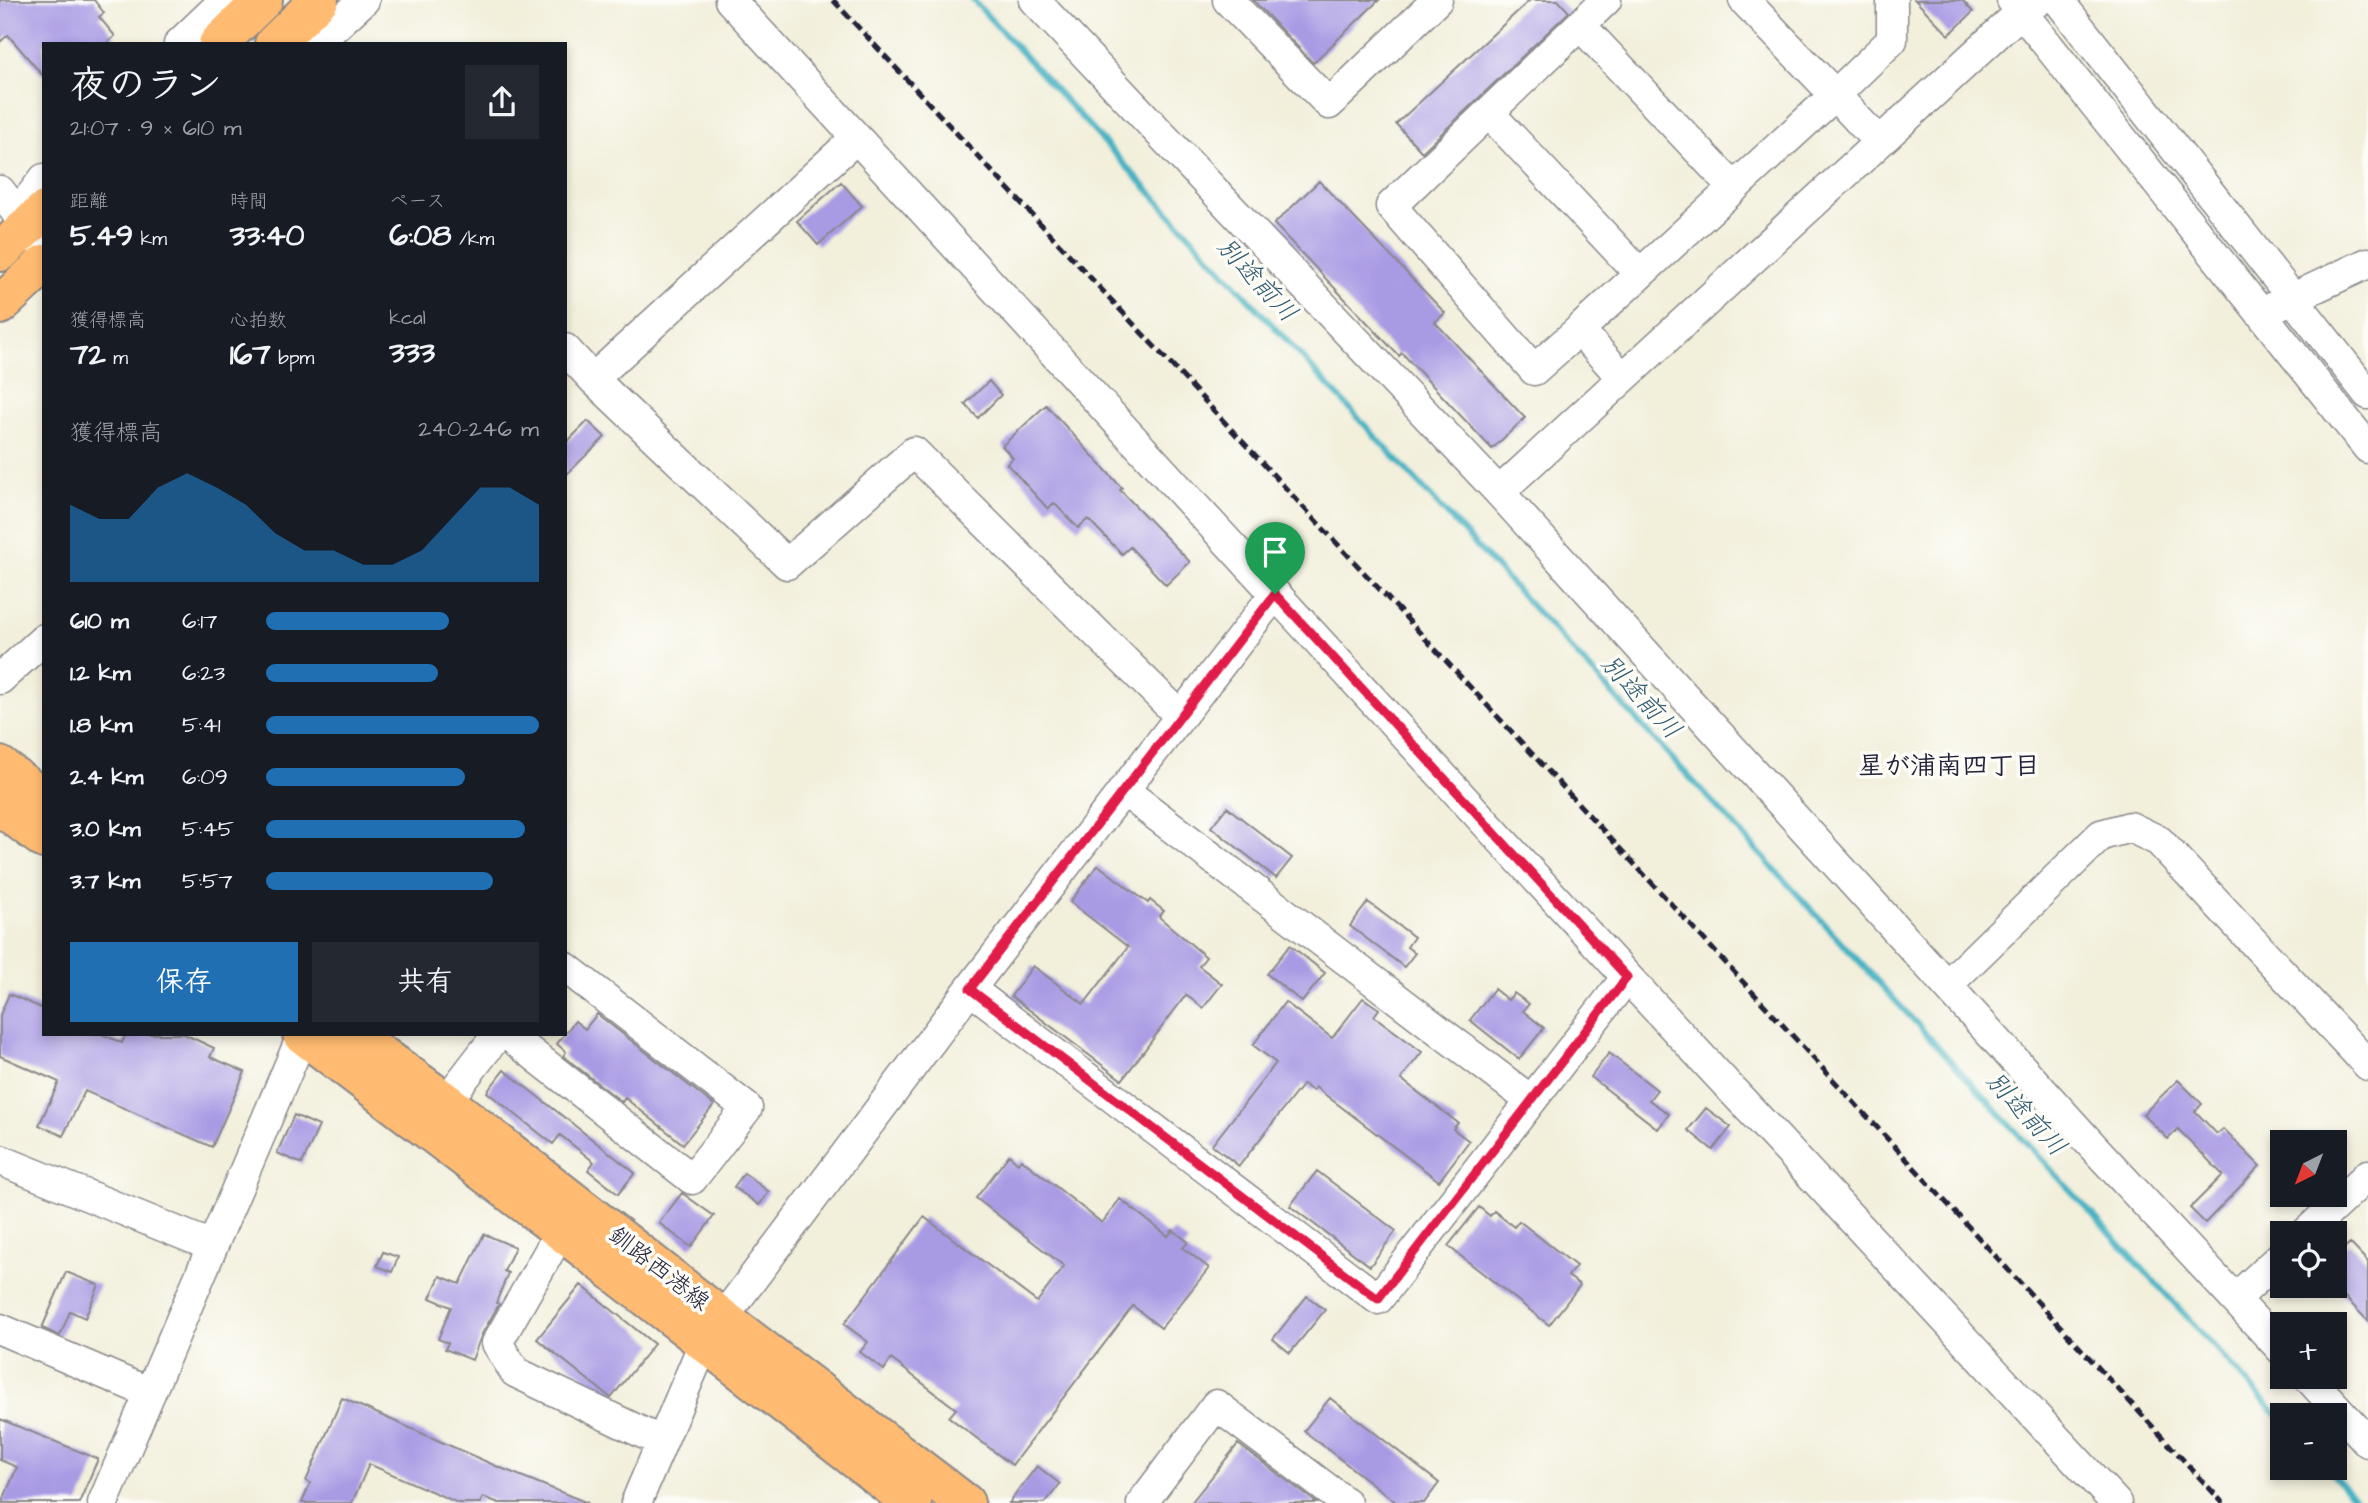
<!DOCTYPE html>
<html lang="ja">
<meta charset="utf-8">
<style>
body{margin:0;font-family:"Architects Daughter","Klee One",sans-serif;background:#242831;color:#f1f3f6;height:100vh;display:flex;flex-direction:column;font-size:26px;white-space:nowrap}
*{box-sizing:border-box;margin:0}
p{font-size:23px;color:#9ea1a6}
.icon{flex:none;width:38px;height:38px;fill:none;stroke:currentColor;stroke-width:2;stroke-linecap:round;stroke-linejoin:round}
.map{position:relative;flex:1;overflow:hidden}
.side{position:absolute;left:42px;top:42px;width:525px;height:994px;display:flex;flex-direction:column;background:#171b24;border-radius:0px;box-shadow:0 4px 10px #0003}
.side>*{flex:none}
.needle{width:46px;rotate:222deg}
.tools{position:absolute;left:2270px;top:1130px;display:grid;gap:14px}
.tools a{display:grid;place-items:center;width:77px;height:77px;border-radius:0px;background:#171b24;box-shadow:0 4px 10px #0003;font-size:35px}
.pin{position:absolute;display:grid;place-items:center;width:60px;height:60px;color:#fff;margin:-72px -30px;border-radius:50% 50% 50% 0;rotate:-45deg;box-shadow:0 0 7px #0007}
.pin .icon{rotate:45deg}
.round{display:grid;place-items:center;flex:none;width:74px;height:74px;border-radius:0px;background:#242831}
.headline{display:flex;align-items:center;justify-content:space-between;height:119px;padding:0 28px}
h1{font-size:38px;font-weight:700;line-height:52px}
.figures{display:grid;grid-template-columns:repeat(3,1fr);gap:10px;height:119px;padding:7px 28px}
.figures div{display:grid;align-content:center}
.figures b{font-size:30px;font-weight:700}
.figures small{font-size:19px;font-weight:400}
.figures p{font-size:19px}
.chart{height:196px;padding:14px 28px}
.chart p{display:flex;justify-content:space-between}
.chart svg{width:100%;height:126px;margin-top:7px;fill:#1f6fb2;opacity:.7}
.action{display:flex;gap:14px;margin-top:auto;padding:14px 28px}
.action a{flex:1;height:80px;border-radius:0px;background:#1f6fb2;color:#fff;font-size:28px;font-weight:700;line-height:80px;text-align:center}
.action a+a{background:#242831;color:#f1f3f6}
ul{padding:0 28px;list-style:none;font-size:23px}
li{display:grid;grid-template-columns:112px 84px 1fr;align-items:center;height:52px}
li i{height:18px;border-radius:9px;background:#1f6fb2}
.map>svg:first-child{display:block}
</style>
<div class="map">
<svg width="2368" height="1503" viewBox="0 0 2368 1503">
<rect width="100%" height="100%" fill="#fdfcf7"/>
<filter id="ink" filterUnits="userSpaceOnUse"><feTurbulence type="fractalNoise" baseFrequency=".0143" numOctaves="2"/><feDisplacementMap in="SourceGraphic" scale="14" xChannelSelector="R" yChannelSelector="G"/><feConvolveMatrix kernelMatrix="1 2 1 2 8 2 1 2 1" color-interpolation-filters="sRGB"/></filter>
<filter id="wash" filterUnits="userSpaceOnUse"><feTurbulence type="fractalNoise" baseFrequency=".00686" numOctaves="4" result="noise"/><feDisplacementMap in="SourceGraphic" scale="28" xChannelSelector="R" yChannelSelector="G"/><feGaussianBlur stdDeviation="1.57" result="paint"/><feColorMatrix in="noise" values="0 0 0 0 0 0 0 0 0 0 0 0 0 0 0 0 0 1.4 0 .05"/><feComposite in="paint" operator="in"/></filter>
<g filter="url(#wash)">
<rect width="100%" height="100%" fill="#f2efdb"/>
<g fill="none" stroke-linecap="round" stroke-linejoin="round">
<!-- stream -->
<path stroke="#46b2c3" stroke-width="6" d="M973,0l1309,1420
M2327,1468l32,35"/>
</g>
<g id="blocks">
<!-- building -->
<path fill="#a99ae4" d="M0,0h94l10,13 -5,4 16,19 -9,8h-62v33l-36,-42 -8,7z
M1253,0h126l-66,63z
M1530,0h28l11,12 -147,140 -26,-28z
M1915,0h47l11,12 -24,23z
M1319,181l126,132 -10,9 90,96 -33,31 -90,-96 -3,3 -125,-132z
M841,182l21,24 -44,39 -21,-24z
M989,381l12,14 -23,23 -13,-14z
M1046,405l76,83 -2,2 70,72 -24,23 -36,-38 -8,7 -34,-35 -10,9 -24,-25 -6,6 -41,-45 6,-6 -11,-12z
M588,421l17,16 -40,39v-32z
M1227,807l65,51 -16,20 -65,-51z
M1098,865l50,38 2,-3 14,11 -5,6 47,40 -7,9 23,18 -19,24 -17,-13 -64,85 -111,-84 22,-30 51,38 44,-57 -58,-45z
M1368,902l46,35 -7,10 8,6 -11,14 -54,-41z
M1290,945l35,28 -23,29 -35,-28z
M1494,989l14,11 6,-7 15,11 -6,7 21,17 -25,31 -49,-39z
M9,994l35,15v25h58l20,9 4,-9h58l30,14 -4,9 35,15 -33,75 -127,-56 -22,45 -24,-11 20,-43 -59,-26v-41z
M1363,998l16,11 -5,7 48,36 -21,27 57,44 -5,6 16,12 -30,40 -124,-94 -2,4 -10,-7 -64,82 -27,-21 64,-82 -23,-18 32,-43 47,36z
M597,1014l117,91 -31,39 -58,-46 -3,4 -59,-46 3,-4 -9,-8 18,-23 10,8z
M1609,1053l48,37 -8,10 20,14 -11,15 -67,-52z
M504,1070l131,103 -17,21 -30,-24 6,-8 -34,-27 -7,9 -66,-52z
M2178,1080l24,24 -7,7 22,23 6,-5 37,37 -55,57 -15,-15 33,-33 -45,-46 -10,10 -25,-25z
M1706,1108l25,19 -18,23 -25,-20z
M294,1115l25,11 -17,38 -25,-11z
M1009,1155l9,8 3,-4 81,64 18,-24 48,37 5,-6 15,12 -5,6 26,20 -48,60 -28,-22 -121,159 -63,-48 7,-8 -65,-50 -7,11 -24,-18 8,-10 -24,-18 80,-107 113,85 27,-36 -88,-68z
M1317,1171l79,60 -26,35 -80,-60z
M744,1173l25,19 -10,13 -25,-18z
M682,1193l32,23 -23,31 -32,-24z
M1479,1207l11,9 4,-5 20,16 5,-6 57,45 -8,10 12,9 -31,40 -101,-79z
M484,1234l31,13 -11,24 4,2 -12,30 3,1 -17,30 -10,26 -27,-11 3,-6 -10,-4 13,-32 -21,-9 10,-22 20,8z
M2350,1243l18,19v59l-34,-35v-29z
M383,1252l15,5 -6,15 -15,-6z
M66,1272l33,13 -14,33 -15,-7 -10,25 -18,-8z
M581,1285l73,59 -43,54 -74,-59z
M1307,1296l18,14 -35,43 -17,-14z
M342,1398l154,68 92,37h-89l-16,-6 -3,6h-22l-89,-39 -17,39h-50l8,-20 -4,-2z
M1330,1398l109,85 -15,20h-27l-93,-72z
M0,1419l98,40 -19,44h-77l15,-36 -17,-7z
M1238,1444l79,59h-126z
M1037,1466l23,18 -15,19h-36z"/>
</g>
</g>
<g filter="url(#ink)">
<use href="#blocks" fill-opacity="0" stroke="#8a888b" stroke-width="2"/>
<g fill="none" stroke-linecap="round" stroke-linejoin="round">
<defs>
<path id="minor" d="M730,0l897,977 489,526
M1034,0l465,492 588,648 195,210
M1228,0l101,104 108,-104
M1744,0l91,95 57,-55v-40
M2012,0l356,448
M2058,0l310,394
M1580,25l154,163
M179,44l46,-44
M316,44l48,-44
M1489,113l151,161
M0,191l44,57
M17,214l27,-35
M2274,307l94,-44
M1579,330l-45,40 -143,-164 215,-206
M565,349l28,30 262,-240
M1623,378l-44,-48 256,-235 44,47
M593,379l194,185 127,-112 266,264
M1499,492l522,-480 18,-12
M0,679l44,-40
M1123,790l407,310
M1947,985l154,-150 29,-8 29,14 209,224
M970,989l408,310 249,-322
M507,1034l185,145 55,-71 -182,-141
M434,1117l64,-83
M0,1160l212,86
M561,1231l-64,112 18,29 147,70
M2305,1234l63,-59
M2235,1299l47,-44
M0,1329l150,64
M2308,1377l60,65
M103,1503l200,-469
M636,1503l68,-160 266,-354 305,-395
M1142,1503l74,-98 130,98"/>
<path id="major" d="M218,44l45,-44
M274,44l45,-44
M0,252l44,-41
M0,305l44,-41
M0,766l44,33
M0,806l44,33
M302,1034l259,197 351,272
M353,1034l93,68 276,216 243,185"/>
</defs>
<!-- minor casing -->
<use href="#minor" stroke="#8a888b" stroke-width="33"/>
<!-- major casing -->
<use href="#major" stroke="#8a888b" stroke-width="42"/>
<!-- minor -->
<use href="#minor" stroke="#fff" stroke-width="30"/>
<!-- major -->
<use href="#major" stroke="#ffbb71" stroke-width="38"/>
<!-- rail -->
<path stroke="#22223b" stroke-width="5" stroke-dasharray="10 5" stroke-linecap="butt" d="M833,0l818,882 572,621"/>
</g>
</g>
<g fill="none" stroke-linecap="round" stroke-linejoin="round" filter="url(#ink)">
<defs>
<path id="route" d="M1275,594l352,383 -249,322 -408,-310z"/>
</defs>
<!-- route casing -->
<use href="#route" stroke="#fff" stroke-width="14"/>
<!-- route -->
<use href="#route" stroke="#e11d48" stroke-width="9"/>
</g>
<g text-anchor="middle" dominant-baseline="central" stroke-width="7" stroke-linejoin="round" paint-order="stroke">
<!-- street labels -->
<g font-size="24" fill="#22223b" stroke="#fdfcf7">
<text transform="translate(659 1269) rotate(38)">釧路西港線</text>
</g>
<!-- water labels -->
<g font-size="26" font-style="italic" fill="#305c71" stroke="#fdfcf7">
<text transform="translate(1257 280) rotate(47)">別途前川</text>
<text transform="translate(1641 697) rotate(47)">別途前川</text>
<text transform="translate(2026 1114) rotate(47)">別途前川</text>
</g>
<!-- neighbourhood labels -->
<g font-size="26" font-weight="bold" fill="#22223b" stroke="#fdfcf7">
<text x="1949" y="766">星が浦南四丁目</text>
</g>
</g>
</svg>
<div class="tools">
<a><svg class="needle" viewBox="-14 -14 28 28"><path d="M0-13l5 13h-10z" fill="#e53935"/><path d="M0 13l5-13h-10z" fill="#9ea1a6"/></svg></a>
<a><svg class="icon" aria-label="locate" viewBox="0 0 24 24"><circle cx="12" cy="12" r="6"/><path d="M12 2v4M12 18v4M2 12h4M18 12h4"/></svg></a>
<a>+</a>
<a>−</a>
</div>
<div class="pin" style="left:1275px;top:594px;background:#1e9e55"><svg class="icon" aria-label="arrive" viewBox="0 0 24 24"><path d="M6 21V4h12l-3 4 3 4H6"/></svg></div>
<section class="side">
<div class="headline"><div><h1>夜のラン</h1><p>21:07 · 9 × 610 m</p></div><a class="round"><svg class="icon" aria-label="share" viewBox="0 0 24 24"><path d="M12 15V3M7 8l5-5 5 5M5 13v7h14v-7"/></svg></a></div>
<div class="figures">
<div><p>距離</p><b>5.49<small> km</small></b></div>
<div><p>時間</p><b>33:40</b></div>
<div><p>ペース</p><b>6:08<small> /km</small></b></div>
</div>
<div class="figures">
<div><p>獲得標高</p><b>72<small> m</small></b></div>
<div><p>心拍数</p><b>167<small> bpm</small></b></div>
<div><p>kcal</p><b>333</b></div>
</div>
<div class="chart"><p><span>獲得標高</span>240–246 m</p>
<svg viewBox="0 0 160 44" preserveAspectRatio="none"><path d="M0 44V17L10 22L20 22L30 11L40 6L50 11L60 17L70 27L80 33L90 33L100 38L110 38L120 33L130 22L140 11L150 11L160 17V44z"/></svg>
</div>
<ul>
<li><b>610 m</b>6:17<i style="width:67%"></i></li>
<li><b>1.2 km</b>6:23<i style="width:63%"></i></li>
<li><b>1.8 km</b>5:41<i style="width:100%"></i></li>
<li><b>2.4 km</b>6:09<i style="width:73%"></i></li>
<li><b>3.0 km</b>5:45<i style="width:95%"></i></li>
<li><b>3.7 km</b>5:57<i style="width:83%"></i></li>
</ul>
<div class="action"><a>保存</a><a>共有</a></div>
</section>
</div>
